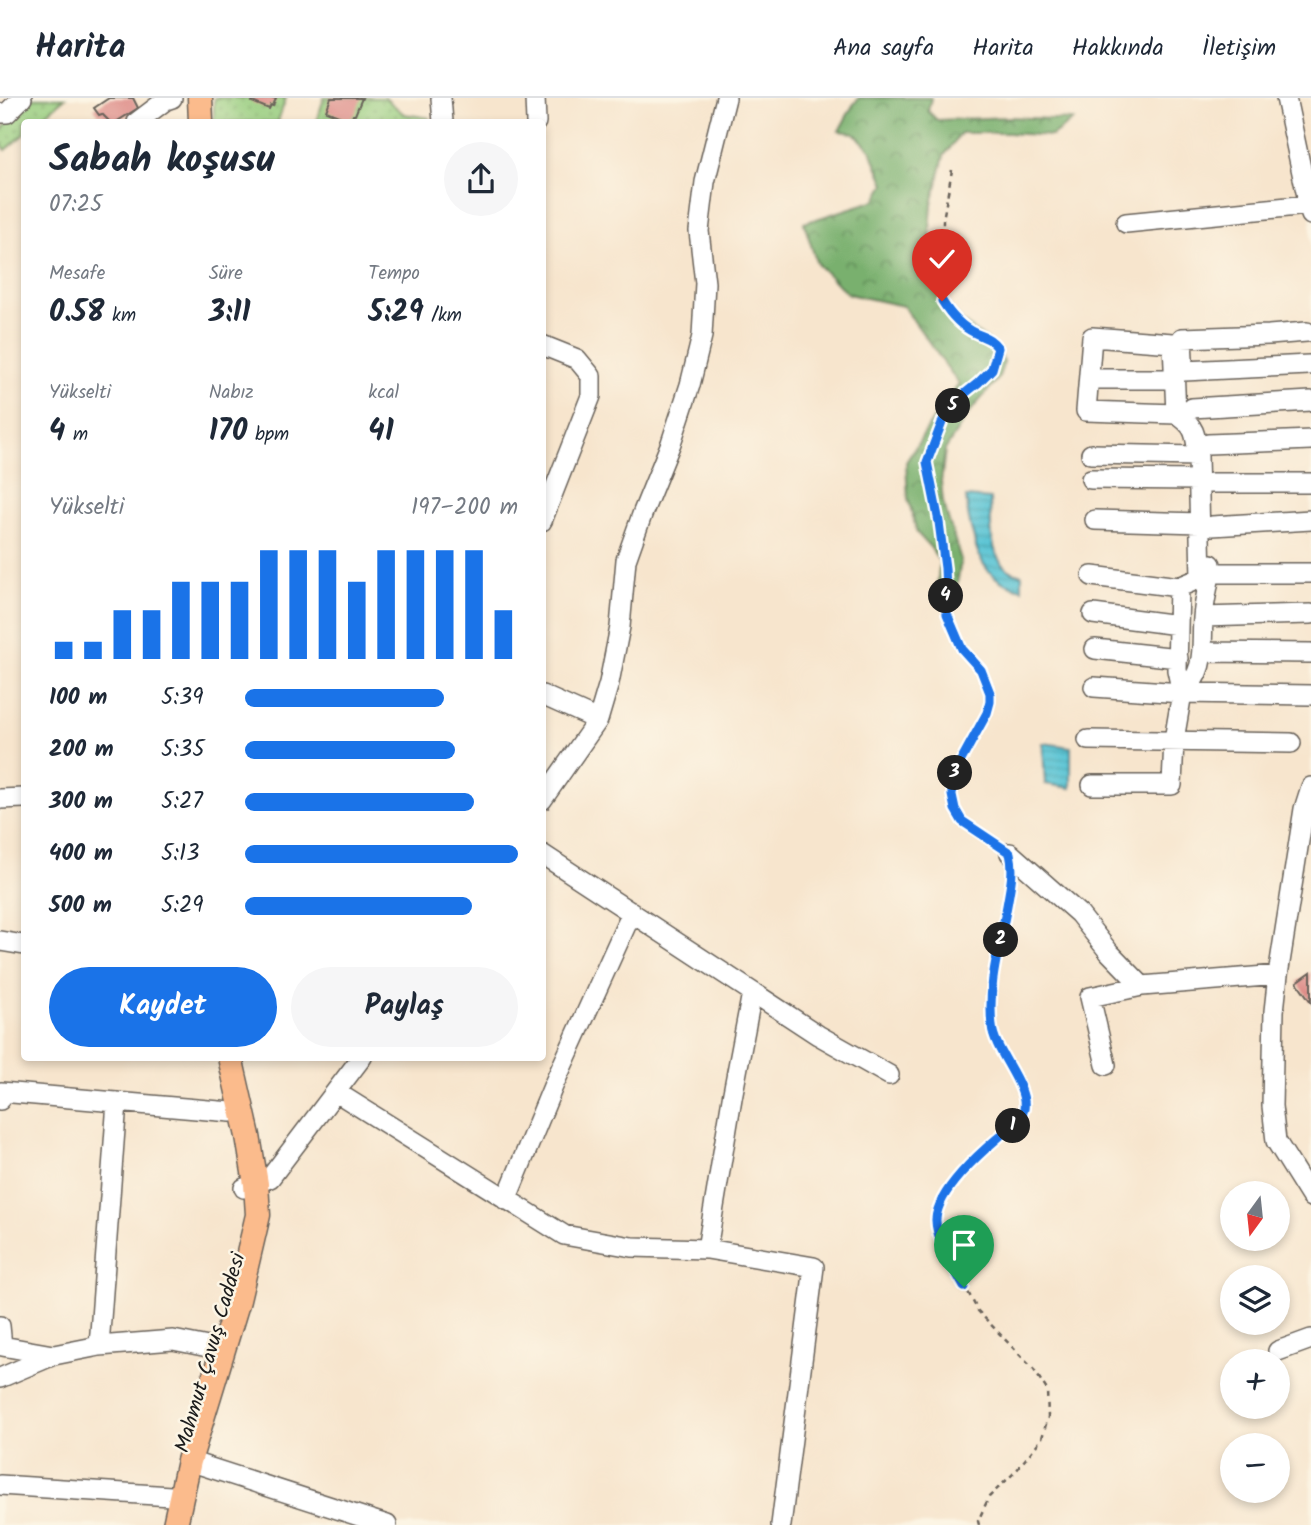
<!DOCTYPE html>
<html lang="tr">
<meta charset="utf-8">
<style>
body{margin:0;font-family:Kalam,sans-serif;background:#f6f6f7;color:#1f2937;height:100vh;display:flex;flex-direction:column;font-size:26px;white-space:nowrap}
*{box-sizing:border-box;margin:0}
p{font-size:23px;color:#747a83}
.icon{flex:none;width:38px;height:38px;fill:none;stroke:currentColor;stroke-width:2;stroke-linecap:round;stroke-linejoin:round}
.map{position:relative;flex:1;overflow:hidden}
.sheet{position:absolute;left:21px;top:21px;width:525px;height:942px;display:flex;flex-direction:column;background:#fff;border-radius:7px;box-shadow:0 4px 10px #0003}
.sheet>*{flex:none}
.needle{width:46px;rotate:195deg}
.fabs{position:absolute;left:1220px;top:1083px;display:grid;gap:14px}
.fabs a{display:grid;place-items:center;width:70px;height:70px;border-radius:50%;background:#fff;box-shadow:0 4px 10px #0003;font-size:35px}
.pin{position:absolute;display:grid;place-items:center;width:60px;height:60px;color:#fff;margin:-72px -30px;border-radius:50% 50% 50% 0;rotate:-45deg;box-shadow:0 0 7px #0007}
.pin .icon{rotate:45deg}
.km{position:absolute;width:35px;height:35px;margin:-18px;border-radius:50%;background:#222;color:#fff;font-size:19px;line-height:35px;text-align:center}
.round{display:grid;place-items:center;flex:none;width:74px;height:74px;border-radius:37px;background:#f6f6f7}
.overview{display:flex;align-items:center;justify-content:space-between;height:119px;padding:0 28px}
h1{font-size:38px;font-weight:700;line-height:52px}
.metrics{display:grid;grid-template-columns:repeat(3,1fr);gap:10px;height:119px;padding:7px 28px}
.metrics div{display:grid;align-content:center}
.metrics b{font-size:30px;font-weight:700}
.metrics small{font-size:19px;font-weight:400}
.metrics p{font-size:19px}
.chart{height:196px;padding:14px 28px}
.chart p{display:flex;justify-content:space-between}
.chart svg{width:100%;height:126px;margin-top:7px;stroke:#1a73e8;stroke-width:6}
.button{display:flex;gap:14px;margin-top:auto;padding:14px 28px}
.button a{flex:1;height:80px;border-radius:42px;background:#1a73e8;color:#fff;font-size:28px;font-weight:700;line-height:80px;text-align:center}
.button a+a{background:#f6f6f7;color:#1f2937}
ul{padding:0 28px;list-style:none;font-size:23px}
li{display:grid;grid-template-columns:112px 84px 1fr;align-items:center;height:52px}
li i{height:18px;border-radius:9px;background:#1a73e8}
header{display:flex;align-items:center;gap:42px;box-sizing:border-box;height:98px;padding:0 35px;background:#fff;border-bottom:2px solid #e0e1e3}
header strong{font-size:33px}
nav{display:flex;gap:38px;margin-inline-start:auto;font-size:24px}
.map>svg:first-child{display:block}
</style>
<header>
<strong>Harita</strong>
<nav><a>Ana sayfa</a><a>Harita</a><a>Hakkında</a><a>İletişim</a></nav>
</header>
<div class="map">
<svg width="1311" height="1427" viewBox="0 0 1311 1427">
<defs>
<pattern id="grass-dots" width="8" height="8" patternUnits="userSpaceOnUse" patternTransform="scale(1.75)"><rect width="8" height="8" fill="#97cd7f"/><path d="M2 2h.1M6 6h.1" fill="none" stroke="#82af6d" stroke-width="1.8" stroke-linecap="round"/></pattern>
<pattern id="forest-crowns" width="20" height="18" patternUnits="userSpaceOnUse" patternTransform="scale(1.75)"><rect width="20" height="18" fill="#79b06e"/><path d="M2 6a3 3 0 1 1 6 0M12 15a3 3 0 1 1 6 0" fill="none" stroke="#628e5a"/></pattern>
<pattern id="water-rules" width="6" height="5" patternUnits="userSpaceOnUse" patternTransform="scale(1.75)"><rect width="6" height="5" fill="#5bc5d5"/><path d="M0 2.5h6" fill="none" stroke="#4fa9b6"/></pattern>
</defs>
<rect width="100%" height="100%" fill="#fcf5e5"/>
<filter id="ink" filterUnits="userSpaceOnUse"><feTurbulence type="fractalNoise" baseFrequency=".0143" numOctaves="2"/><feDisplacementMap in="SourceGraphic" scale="14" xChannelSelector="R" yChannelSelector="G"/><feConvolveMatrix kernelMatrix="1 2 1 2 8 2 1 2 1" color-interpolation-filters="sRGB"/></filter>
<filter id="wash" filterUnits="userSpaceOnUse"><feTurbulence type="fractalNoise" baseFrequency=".00686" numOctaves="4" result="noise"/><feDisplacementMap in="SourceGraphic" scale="28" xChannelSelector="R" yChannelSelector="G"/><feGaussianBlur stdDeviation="1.57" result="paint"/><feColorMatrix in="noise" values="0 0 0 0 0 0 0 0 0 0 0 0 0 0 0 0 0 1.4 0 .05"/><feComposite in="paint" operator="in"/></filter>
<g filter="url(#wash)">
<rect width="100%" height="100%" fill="#f7e5cd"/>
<!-- grass -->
<path fill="url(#grass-dots)" stroke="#5a744e" stroke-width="2" d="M32,0h33l-28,24h-13v12l-18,16 -6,-7v-12z
M214,0h72l-8,23 2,1h-66z
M324,0h61l19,16 25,4 1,4h-108l-5,-2z"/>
<!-- forest -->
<path fill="url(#forest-crowns)" stroke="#4a6645" stroke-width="2" d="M859,0h72l-3,13 9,9 73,-3 63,3 -21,16 -44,-3h-47l-17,23 -12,48 -2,26 6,34 3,31 24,27 27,20 14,20 -6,17 -30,35 -23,36 -4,32 2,20 18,58 -4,25 -20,1 3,-24 -10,-15 -13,-14 -9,-35 -2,-36 30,-47 23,-31 -56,-78 -55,-12 -31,-30 -13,-41 72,-23 9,-16 -15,-35 -16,-16 -15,-2 14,-26z"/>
<!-- water -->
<path fill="url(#water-rules)" stroke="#3c7078" stroke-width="2" d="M966,399l24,2c1,20 -1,50 13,66 5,6 12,8 19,10v14c-31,-7 -43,-25 -49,-54 -4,-13 -6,-25 -7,-38z
M1043,645l28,4v41l-26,-4z"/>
<g id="blocks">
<!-- building -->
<path fill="#de8c88" d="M109,0h24l5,10 -22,14h-6l-8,-8 -3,1 -5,-7z
M248,0h28l-3,8 -2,-1 -2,4 -17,-7 1,-2z
M331,0h31l-7,17h-2l-2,6 -25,-10z
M1311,874v30l-14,-20z"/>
</g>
</g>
<g filter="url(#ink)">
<use href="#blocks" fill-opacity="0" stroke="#69625a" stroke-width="2"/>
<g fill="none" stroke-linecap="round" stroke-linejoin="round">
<defs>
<path id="minor" d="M441,0l2,24
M535,0l1,24
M1286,0l25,117
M0,15h7l15,-15
M137,24l29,-22 6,-2
M1126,125l182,-18
M542,247l35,14 14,17v20l-49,125
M1183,261l-1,-21 87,-3 38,-3
M1184,273l125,-6
M1089,281h85
M1192,310l119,-7
M1208,346l103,-4
M1091,356l107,2
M1091,381l108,1
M1211,385h100
M1095,422l105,3
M1212,428l99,-6
M1210,475h101
M1092,478l87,11
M1093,516l85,11
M1203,519l108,-3
M1095,551l83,9
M1203,554l108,1
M1094,589l88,6 129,2
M1182,595c25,-22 19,-45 21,-75 1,-18 7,-36 8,-54
M542,597l56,25
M1088,642l203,3
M1092,687h80l2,-45 8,-47 -5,-23 2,-83 22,-9 -3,-122c-2,-21 -3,-31 -22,-42l-3,-71 -81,-6 -6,74 90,3
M1311,689l-7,22 -26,166 -4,36 -2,95 4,35 35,56
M0,701l24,-1
M542,702l56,-80 11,-37 11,-56 6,-67 17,-48 28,-69 19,-58 12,-49 3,-53 -6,-52 6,-49 21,-84
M1010,755l69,61 30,38 33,34
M542,756l276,181 71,40
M0,843l24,4
M1106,967l-16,-68 52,-11 136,-11
M336,994l228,143 68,12 75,2 25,-151 20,-105
M0,1002l1,-8 230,20
M244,1090l26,-10 92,-121
M506,1102l48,-116 78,-172
M707,1151l107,18 -33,258
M0,1228l2,20 51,9
M99,1248l18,-244
M1278,1253l33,-12
M0,1280l54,-23 45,-9 74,-6 40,8
M189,1363l198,64
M0,1387l171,11"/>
<path id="major" d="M200,0l1,24
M175,1427l14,-64 49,-161 20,-85 -2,-31 -8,-48 -18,-79"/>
</defs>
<!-- minor casing -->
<use href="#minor" stroke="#69625a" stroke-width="22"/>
<!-- major casing -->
<use href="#major" stroke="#69625a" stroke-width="27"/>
<!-- path -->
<path stroke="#69625a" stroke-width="2.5" stroke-dasharray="5 5" stroke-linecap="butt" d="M952,72l-9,50 -1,81 14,19 16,12 20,8 6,8 -6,21 -14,14 -20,16 -15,21 -16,42 12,60 6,46 2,47 15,33 19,22 9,23v9l-3,11 -29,54 -6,14v14l3,14 7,12 37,24
M979,1427l-1,-4 11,-24 27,-26 26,-33 6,-21 -1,-27 -13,-20 -56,-59 -38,-72 -4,-20 8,-25 23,-27 49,-44 8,-13 -1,-17 -17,-31 -15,-33v-44l12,-55 9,-54"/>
<!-- minor -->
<use href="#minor" stroke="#fff" stroke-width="19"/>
<!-- major -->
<use href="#major" stroke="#fbbb8c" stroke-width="24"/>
</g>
</g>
<g fill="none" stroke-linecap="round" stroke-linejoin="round" filter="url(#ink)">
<defs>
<path id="route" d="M942,203c8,13 18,25 33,32 11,5 15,5 23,15l-6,21 -14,14 -20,16 -15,21 -16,42 12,60 6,46 2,46 15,35 19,21 9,23v9l-3,11 -29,53 -6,15v14l3,14 7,12 48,32c4,17 1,30 -2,47 -7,42 -21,83 -16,126 2,25 36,59 32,83 -3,12 -15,20 -24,27 -21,18 -62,54 -64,83 -1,19 19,51 28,68"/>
</defs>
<!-- route casing -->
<use href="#route" stroke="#fff" stroke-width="14"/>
<!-- route -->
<use href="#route" stroke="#1a73e8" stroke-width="9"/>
</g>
<g text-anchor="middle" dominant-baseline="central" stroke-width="5" stroke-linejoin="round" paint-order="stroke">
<!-- street labels -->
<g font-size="21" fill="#1c1c1c" stroke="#fcf5e5">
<text transform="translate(211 1255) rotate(-74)">Mahmut Çavuş Caddesi</text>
</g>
</g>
</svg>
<div class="fabs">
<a><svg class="needle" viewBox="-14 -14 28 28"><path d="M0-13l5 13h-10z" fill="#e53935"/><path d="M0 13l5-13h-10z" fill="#747a83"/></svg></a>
<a><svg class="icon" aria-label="layers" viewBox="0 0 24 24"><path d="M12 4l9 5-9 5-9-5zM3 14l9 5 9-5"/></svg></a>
<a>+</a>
<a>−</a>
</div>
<div class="pin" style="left:964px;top:1189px;background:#1e9e55"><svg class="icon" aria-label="arrive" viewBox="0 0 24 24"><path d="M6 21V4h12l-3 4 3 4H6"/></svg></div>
<div class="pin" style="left:942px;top:203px;background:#d93025"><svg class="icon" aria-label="check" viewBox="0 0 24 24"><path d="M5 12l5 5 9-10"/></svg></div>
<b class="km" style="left:1013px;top:1028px">1</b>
<b class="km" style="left:1001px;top:842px">2</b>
<b class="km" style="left:955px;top:675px">3</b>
<b class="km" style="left:946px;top:498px">4</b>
<b class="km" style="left:953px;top:308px">5</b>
<section class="sheet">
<div class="overview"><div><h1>Sabah koşusu</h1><p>07:25</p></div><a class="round"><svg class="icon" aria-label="share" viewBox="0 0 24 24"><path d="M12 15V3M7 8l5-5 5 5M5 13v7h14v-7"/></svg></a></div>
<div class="metrics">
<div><p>Mesafe</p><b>0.58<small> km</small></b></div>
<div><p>Süre</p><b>3:11</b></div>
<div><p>Tempo</p><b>5:29<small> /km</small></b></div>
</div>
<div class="metrics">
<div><p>Yükselti</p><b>4<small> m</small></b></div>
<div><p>Nabız</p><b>170<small> bpm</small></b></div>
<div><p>kcal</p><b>41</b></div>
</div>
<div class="chart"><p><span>Yükselti</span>197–200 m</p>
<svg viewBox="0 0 160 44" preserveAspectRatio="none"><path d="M5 44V38M15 44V38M25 44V27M35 44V27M45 44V17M55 44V17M65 44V17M75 44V6M85 44V6M95 44V6M105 44V17M115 44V6M125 44V6M135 44V6M145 44V6M155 44V27"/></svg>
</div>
<ul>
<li><b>100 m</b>5:39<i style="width:73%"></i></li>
<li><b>200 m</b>5:35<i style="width:77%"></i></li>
<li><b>300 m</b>5:27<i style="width:84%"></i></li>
<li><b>400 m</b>5:13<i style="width:100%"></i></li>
<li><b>500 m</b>5:29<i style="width:83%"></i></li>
</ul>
<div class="button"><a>Kaydet</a><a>Paylaş</a></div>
</section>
</div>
